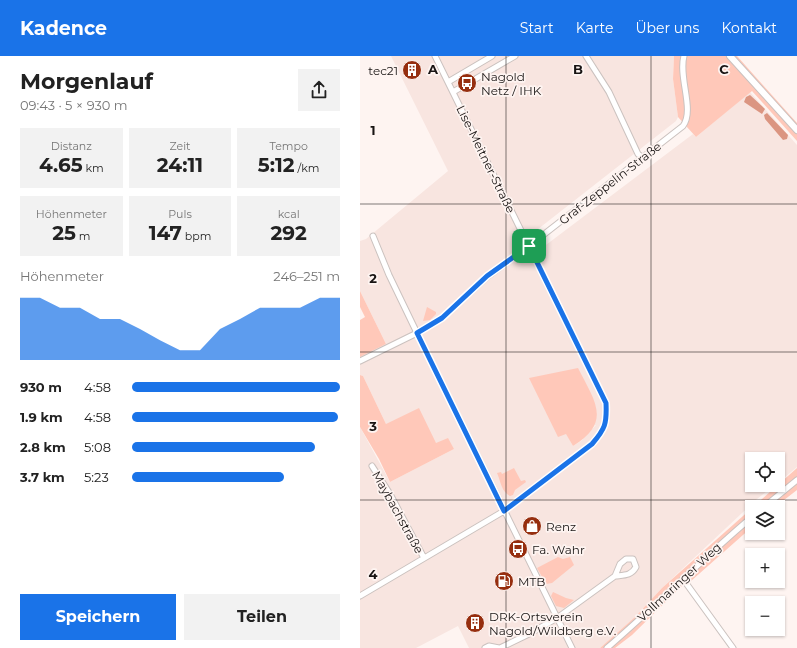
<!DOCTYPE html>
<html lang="de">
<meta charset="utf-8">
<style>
body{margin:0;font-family:Montserrat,sans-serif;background:#f2f2f2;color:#222;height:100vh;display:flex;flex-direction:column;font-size:15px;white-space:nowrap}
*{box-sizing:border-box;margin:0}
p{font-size:13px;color:#767676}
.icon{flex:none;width:22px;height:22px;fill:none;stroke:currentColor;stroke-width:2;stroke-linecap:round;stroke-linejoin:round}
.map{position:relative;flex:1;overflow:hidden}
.sheet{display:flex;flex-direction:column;background:#fff;width:360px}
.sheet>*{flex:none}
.tools{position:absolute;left:385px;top:396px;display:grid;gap:8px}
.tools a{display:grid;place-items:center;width:40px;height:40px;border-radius:0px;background:#fff;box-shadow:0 1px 3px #0004;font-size:20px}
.pin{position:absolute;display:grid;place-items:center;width:34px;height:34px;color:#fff;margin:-17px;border-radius:8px;box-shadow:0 2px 6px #0006}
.round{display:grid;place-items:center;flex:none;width:42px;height:42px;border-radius:0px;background:#f2f2f2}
.headline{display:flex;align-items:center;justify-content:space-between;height:68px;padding:0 20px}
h1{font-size:22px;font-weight:700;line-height:30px}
.stats{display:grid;grid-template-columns:repeat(3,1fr);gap:6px;height:68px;padding:4px 20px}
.stats div{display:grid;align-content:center;border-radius:0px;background:#f2f2f2;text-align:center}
.stats b{font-size:20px;font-weight:700}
.stats small{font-size:11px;font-weight:400}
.stats p{font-size:11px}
.chart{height:112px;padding:8px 20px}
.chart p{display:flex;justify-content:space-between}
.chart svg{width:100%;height:72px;margin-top:4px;fill:#1a73e8;opacity:.7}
.primary-button{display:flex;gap:8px;margin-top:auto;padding:8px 20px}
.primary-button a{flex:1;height:46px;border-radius:0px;background:#1a73e8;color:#fff;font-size:16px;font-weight:700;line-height:46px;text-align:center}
.primary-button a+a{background:#f2f2f2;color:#222}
ul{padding:0 20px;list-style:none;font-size:13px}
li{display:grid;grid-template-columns:64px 48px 1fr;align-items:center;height:30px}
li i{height:10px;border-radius:5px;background:#1a73e8}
header{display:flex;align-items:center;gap:24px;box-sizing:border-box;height:56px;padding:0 20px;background:#1a73e8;color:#fff}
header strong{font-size:19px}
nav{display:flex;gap:22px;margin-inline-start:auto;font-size:14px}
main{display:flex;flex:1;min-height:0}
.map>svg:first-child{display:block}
</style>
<header>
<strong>Kadence</strong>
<nav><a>Start</a><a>Karte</a><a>Über uns</a><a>Kontakt</a></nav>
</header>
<main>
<section class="sheet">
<div class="headline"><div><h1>Morgenlauf</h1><p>09:43 · 5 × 930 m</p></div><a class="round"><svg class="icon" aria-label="share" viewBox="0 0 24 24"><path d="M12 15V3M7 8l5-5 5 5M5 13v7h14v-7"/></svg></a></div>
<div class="stats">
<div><p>Distanz</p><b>4.65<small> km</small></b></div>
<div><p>Zeit</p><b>24:11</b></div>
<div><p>Tempo</p><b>5:12<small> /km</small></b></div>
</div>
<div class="stats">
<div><p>Höhenmeter</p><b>25<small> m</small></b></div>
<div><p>Puls</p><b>147<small> bpm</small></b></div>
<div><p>kcal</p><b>292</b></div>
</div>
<div class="chart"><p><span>Höhenmeter</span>246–251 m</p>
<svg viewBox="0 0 160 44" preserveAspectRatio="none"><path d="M0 44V6L10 6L20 12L30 12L40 19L50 19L60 25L70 32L80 38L90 38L100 25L110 19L120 12L130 12L140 12L150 6L160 6V44z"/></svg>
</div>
<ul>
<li><b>930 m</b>4:58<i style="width:100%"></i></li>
<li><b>1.9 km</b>4:58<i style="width:99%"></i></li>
<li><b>2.8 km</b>5:08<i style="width:88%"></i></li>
<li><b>3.7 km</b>5:23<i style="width:73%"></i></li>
</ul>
<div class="primary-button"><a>Speichern</a><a>Teilen</a></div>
</section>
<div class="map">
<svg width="437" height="592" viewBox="0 0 437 592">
<rect width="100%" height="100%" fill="#fef4f1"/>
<!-- built -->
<path fill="#f8e5e0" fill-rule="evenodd" d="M31,0h283l-1,23 5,38 -2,4 -157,123 7,16 167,-126 3,3 54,-45 47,53v322l-19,16v-24h-26v26h23l-18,14 -95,89 -27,29 -35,31h-131l-11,-22 -42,22h-56v-221l30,55 64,-33 -18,-5 -50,-20 -23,-48 -3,-1v-18l26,-13 -26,-53v-50l6,-2 82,-68zM236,369l-15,16 -8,5 -7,-13z"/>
<!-- green -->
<path fill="#ffc8b9" d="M314,0h63l60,67v18l-45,-50 -56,46 -18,-20 -5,-38z
M0,235l26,53 -26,13v-37l5,-3 -5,-10z
M67,251l9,5v2l-6,6 -7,1z
M218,312c16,32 35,54 -5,78l-7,-12 -8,3 -29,-59z
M0,319l3,1 23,48 33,-16 17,35 12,-5 6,11 -64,33 -11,-23 -19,-32z
M154,412l7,13 4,-1 1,2 -11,8 -2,5 -3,1c-9,-5 -9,-14 -13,-23l4,-1 1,2z
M437,412v22l-22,17h-22z
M392,452v19l-61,54 -9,5 -50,49 -17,13h-15l35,-31 27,-29z
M198,501l5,2 7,-2 4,8 -22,18 -6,1 -9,-16z
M193,536l13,6 8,2 -10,8 -8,-2 -5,-10z"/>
<!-- water -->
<path fill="#db9581" d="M390,39l15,14 -3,5 -18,-12 2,-5z
M407,57l21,22 -1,4 -4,1 -18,-21 -1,-4z"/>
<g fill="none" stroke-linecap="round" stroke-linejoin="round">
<defs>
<path id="minor" d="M226,0l23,36 29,62 4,3
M88,26l44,-26
M93,36l62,-36
M13,180l16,39 28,58 155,315
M0,305l57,-28 25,-15 45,-41 42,-31 154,-120c12,-16 -5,-49 1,-70
M12,410l18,28 34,64
M404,451l33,-27
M323,523l50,69
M0,540l144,-85 88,-67c13,-15 15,-20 14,-41l-171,-347
M125,592l4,-2 10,2
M140,592l31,-15 26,-15 58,-42 5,-12 6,-5h7l3,8c-5,9 -12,8 -21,9
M247,592c49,-42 95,-89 145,-131"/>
<path id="tertiary" d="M370,0l67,74"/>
</defs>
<!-- minor casing -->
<use href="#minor" stroke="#cbc2bf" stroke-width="7"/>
<!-- tertiary casing -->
<use href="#tertiary" stroke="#cbc2bf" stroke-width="8"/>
<!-- minor -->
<use href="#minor" stroke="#fff" stroke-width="5"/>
<!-- tertiary -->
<use href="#tertiary" stroke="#fff" stroke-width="6"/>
</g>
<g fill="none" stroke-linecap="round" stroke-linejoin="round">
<defs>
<path id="route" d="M169,190l77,157c1,21 -1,26 -14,41l-88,67 -87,-178 25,-15 45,-42z"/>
</defs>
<!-- route casing -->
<use href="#route" stroke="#fff" stroke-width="8"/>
<!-- route -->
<use href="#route" stroke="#1a73e8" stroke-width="5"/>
</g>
<!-- grid -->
<path fill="none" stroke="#181413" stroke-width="1" stroke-opacity="0.55" d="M146,0v592M291,0v592M0,148h437M0,296h437M0,444h437"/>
<!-- icons -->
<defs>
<symbol id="building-disc" viewBox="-11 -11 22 22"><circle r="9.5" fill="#962e0f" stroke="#fef4f1"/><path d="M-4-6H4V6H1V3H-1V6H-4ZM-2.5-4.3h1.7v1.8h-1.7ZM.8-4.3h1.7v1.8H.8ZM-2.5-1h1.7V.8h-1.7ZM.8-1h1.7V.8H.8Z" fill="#fff"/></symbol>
<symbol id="bus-disc" viewBox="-11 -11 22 22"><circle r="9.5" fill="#962e0f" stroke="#fef4f1"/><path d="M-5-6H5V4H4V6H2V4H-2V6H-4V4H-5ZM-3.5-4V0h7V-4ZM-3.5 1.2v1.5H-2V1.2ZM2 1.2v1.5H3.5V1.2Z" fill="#fff"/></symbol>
<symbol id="shop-disc" viewBox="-11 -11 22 22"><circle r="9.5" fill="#962e0f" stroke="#fef4f1"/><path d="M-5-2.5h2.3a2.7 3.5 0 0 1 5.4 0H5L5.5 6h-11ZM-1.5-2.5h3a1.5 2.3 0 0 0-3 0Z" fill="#fff"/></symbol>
<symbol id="fuel-disc" viewBox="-11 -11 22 22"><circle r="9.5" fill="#962e0f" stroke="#fef4f1"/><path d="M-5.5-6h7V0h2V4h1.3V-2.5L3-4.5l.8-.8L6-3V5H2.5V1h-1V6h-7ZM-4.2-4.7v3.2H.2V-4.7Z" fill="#fff"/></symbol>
</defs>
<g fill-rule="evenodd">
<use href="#building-disc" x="41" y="3" width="22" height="22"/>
<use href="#bus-disc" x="96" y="16" width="22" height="22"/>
<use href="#shop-disc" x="161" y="459" width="22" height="22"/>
<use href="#bus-disc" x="147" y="482" width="22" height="22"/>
<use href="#fuel-disc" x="133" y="514" width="22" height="22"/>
<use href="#building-disc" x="104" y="556" width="22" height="22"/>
</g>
<g text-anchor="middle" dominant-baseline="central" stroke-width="3.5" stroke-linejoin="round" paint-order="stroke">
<!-- poi labels -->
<g font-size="12" fill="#181413" stroke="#fef4f1" text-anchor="start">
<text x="38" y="14" text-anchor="end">tec21</text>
<text x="121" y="20">Nagold<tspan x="121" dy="14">Netz / IHK</tspan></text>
<text x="186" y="470">Renz</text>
<text x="172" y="493">Fa. Wahr</text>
<text x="158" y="525">MTB</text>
<text x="129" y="560">DRK-Ortsverein<tspan x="129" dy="14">Nagold/Wildberg e.V.</tspan></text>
</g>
<!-- street labels -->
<g font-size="12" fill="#181413" stroke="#fef4f1">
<text transform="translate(126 103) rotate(64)">Lise-Meitner-Straße</text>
<text transform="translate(250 127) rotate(-38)">Graf-Zeppelin-Straße</text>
<text transform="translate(38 456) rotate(61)">Maybachstraße</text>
<text transform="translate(319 526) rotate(-43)">Vollmaringer Weg</text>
</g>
</g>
<g font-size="13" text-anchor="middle" font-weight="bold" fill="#181413" stroke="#fef4f1" stroke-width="3.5" stroke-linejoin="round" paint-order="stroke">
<text x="73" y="18">A</text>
<text x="218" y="18">B</text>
<text x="364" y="18">C</text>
<text x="13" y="79">1</text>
<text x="13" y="227">2</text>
<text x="13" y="375">3</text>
<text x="13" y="523">4</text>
</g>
</svg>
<div class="tools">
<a><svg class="icon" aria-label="locate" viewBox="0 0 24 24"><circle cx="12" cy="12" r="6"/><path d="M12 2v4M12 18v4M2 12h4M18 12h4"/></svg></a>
<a><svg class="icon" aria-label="layers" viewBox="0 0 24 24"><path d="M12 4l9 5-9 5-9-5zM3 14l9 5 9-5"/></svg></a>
<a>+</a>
<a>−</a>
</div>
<div class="pin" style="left:169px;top:190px;background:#1e9e55"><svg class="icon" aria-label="arrive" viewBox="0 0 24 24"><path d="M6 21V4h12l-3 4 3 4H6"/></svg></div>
</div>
</main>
